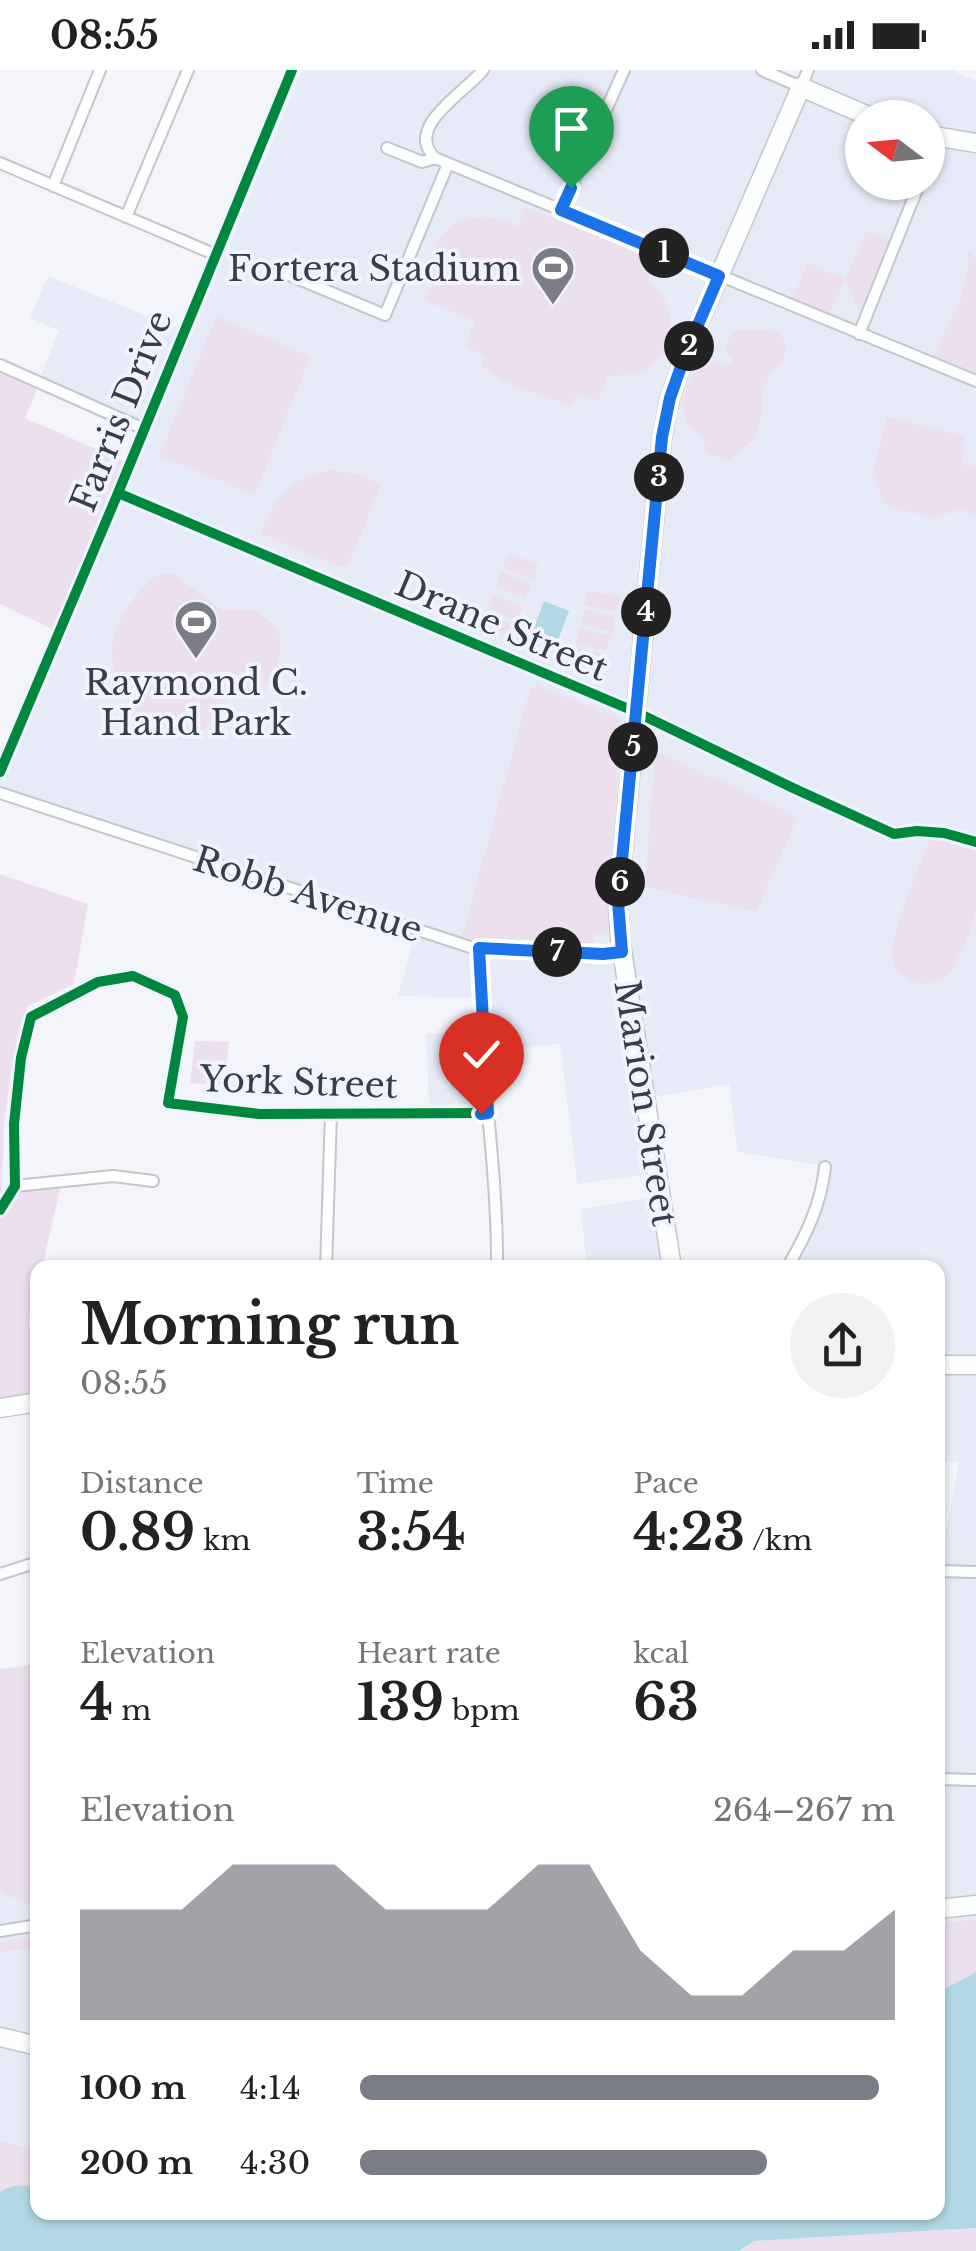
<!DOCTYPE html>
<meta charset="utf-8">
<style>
body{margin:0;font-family:"Libre Baskerville",serif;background:#f2f2f2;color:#222;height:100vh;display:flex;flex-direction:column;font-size:38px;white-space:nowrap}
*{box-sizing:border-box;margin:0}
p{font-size:32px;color:#767676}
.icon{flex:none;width:55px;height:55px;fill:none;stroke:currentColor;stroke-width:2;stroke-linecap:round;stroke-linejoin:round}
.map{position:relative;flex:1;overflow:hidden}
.side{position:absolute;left:30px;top:1190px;width:915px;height:960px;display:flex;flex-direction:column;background:#fff;border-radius:20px;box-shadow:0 2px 8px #0004}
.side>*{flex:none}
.needle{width:65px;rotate:286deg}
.buttons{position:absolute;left:845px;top:30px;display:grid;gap:20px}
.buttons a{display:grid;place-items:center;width:100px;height:100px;border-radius:50%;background:#fff;box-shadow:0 2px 8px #0004;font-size:50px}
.pin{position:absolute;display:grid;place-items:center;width:85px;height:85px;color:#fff;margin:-102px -42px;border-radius:50% 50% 50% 0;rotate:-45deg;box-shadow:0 0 10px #0007}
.pin .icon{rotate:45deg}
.km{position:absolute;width:50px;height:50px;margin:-25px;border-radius:50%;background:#222;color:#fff;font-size:28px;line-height:50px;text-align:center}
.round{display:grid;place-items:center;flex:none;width:105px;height:105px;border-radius:52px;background:#f2f2f2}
.overview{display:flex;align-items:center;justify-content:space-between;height:170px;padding:0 50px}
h1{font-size:55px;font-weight:700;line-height:75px}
.figures{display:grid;grid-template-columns:repeat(3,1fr);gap:15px;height:170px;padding:10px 50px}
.figures div{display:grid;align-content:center}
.figures b{font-size:50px;font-weight:700}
.figures small{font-size:28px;font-weight:400}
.figures p{font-size:28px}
.chart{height:280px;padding:20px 50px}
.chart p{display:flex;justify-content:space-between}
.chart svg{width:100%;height:180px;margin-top:10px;fill:#7a7d86;opacity:.7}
ul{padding:0 50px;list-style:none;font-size:32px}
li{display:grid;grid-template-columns:160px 120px 1fr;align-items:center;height:75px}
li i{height:25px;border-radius:12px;background:#7a7d86}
.status{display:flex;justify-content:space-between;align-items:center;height:70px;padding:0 50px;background:#fff;direction:ltr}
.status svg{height:28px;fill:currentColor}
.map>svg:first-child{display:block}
</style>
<div class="status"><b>08:55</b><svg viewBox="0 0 49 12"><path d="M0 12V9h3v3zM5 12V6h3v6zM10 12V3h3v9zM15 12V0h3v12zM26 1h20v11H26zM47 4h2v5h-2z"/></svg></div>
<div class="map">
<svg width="976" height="2181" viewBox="0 0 976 2181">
<rect width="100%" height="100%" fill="#f4f5fa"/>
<!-- built -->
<path fill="#e7ebf8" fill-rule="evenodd" d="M302,0h482l27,12 6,-12h138v2l21,8v1839l-38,4v-348l21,-113h-20l-1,-194 -146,-1 20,-34 10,-25 6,-24 1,-17 -92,-15 -8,-68 -76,13 29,170 -96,-7 -5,-51 71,-12 -4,-23 -71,10 -17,-140 -70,6 5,54 -66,1 -3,-72h63l-2,-35 -89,-2 19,-68 -417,-139v-8l63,-146 -7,-4 68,-170 14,4 16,-39 -115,-47 20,-48 -29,-13 18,-42 144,58zM862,48h66v64h-66z
M0,1821l37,19v239l-37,-8z"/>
<!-- green -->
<path fill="#ede0ee" d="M525,137l131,52 -8,22c5,5 12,11 16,17 17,30 1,68 -32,76 -7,2 -16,2 -24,2l-11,26 -21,-9 -2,12h-5l-45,-15 -24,-11 -20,-13 6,-10 -21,-9 10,-26 -51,-21 5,-11 3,-1c-10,-42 17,-78 63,-70 7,2 16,6 23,8z
M866,161l23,10 -29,71 -15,-32 -16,35 -37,-15 16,-37 37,16z
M968,181l8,9v113l-43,-16c15,-38 38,-64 35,-106z
M216,247l95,39 -56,139 -96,-39z
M753,259l25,3 6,6 2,10 -3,15 -14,8 -1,9 -5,8 -1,26 -7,25c-11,6 -17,16 -28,22l-21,-8 -3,-15c-26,-18 -23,-37 -10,-64l20,-12 14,3 5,-2 1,-4 -9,-10 9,-18z
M0,303l37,16 -12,29 99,43 -68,170 -56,-27z
M887,347l78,20 -3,12 3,4 -4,9 15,7v47l-17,-7 -25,9 -49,-13 -13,-30z
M331,400l33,5 17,11 -32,78 -8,3 -80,-33c11,-36 32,-58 70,-64z
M509,483l30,12 -6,14 -30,-12z
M501,502l30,12 -6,14 -30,-12z
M160,503l14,1 48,36h32l17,12 8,9 2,24 -14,31 -35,7 -36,48c-44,0 -85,-43 -84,-89 1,-33 23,-60 48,-79z
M588,520l32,7 -3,15 -32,-7z
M492,525l31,11 -5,14 -31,-11z
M584,539l32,8 -4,15 -32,-8z
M485,543l30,12 -5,14 -30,-12z
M579,558l32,8 -4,15 -31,-7z
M575,578l31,7 -3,15 -32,-7z
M538,615l83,34 2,7 -13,142 -1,61 -1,6 -3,-3 -10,3 -1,5 2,7 -114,-5 -20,-6 68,-247z
M655,681l143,66 -42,95 -111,-25z
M930,768l36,5 10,5c0,20 0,42 0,62 -2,15 -15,43 -22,57 -15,27 -60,20 -62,-13 -1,-23 29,-91 38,-116z
M0,804l88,30 -14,80 -46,22 -6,13 -9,39 -9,67 -2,65 59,-4 -19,81 -4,1 -1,17 -8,36 8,86 -37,5z
M195,971l34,1 -3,26 9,19 -45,-4z
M37,1594h1l-1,246 -37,-19v-222z
M976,1849v53l-38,20v-69z
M37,1866v16l-10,-3 -27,3v-10z
M0,2071l37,8v37c-13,-1 -26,-2 -37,6z
M976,2158v23h-237l15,-10z"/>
<!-- water -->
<path fill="#b2d8e3" d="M544,531l25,10 -11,29 -25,-10z
M976,1902v256l-222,13 -15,10h-739v-59c11,-8 24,-7 37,-6l1,26h900v-220z"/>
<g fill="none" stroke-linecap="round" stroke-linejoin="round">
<defs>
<path id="minor" d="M483,0c-17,22 -80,57 -48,88l541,223
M762,0l39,17 7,-17
M387,78l35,14 13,-4
M0,93l214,91
M928,93l10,-26
M53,116l47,-116
M561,140l63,-140
M126,147l62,-147
M284,203l101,42 63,-151
M859,264l61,-152
M0,295l144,64
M118,423l518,219 157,76 101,46 23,-3 27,2 32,9
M0,702l118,-279 174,-423
M0,723l470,154 133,8 19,-3
M479,878c-2,107 19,213 18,320
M15,1116l98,-10 40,5
M0,1140l15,-24 -1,-62 7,-66 10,-41 67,-35 35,-6 42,19 8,22 -15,86 91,11 229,-1
M326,1198l5,-155
M787,1198c19,-33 34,-63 38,-101
M938,1501l38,1
M0,1504l38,-12
M938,1709l38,1
M0,1861l38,-6"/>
<path id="primary" d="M928,65l48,8
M672,1198l-52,-330 -2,-36 44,-465 8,-39 15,-43 116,-268 72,31
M938,1295h38
M0,1338l38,-6"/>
<path id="trunk" d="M938,1839l38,-4
M0,1967l38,9"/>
</defs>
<!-- minor casing -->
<use href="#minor" stroke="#c4c6cd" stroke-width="14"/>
<!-- primary casing -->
<use href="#primary" stroke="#c4c6cd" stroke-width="21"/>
<!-- trunk casing -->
<use href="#trunk" stroke="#c4c6cd" stroke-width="21"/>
<!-- minor -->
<use href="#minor" stroke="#fdfefe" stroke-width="10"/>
<!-- primary -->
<use href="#primary" stroke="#fdfefe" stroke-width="18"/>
<!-- trunk -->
<use href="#trunk" stroke="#fdfefe" stroke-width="18"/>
<defs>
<path id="cycleway" d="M118,423l518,219 157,76 101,46 23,-3 27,2 32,9
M0,702l118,-279 174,-423
M0,1140l15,-24 -1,-62 7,-66 10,-41 67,-35 35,-6 42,19 8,22 -15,86 91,11 229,-1"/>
</defs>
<!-- cycleway casing -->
<use href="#cycleway" stroke="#f0f3fe" stroke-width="16"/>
<!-- cycleway -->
<use href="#cycleway" stroke="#00873e" stroke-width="10"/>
</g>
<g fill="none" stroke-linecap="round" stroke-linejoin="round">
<defs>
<path id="route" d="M481,1044l7,-1 -9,-165 124,6 19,-2 -4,-50 44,-465 8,-39 15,-43 34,-79 -158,-66 10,-22"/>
</defs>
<!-- route casing -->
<use href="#route" stroke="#fff" stroke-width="20"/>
<!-- route -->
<use href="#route" stroke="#1a73e8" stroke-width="12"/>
</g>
<!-- icons -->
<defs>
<symbol id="stadium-pin" viewBox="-11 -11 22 30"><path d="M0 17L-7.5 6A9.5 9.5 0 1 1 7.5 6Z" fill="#7a7d86" stroke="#f0f3fe"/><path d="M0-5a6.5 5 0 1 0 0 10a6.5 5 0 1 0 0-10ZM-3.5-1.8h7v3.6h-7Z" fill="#fff"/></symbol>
</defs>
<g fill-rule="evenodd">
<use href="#stadium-pin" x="528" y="173" width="50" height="68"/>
<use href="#stadium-pin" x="171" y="527" width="50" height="68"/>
</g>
<g text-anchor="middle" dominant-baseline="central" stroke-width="8" stroke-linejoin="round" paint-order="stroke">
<!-- poi labels -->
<g font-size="35" fill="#393d47" stroke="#f0f3fe" text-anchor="end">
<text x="520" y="198">Fortera Stadium</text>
<text x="196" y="612" text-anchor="middle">Raymond C.<tspan x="196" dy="40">Hand Park</tspan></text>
</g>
<!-- street labels -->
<g font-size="35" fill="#393d47" stroke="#f0f3fe">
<text transform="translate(121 341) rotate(-68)">Farris Drive</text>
<text transform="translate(502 556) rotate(23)">Drane Street</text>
<text transform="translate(308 824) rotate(18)">Robb Avenue</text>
<text transform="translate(299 1012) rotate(2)">York Street</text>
<text transform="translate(646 1033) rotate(81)">Marion Street</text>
</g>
</g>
</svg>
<div class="buttons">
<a><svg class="needle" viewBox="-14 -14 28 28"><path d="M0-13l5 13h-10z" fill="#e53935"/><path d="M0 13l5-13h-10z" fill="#767676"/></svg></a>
</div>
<div class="pin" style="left:571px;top:118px;background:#1e9e55"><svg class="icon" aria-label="arrive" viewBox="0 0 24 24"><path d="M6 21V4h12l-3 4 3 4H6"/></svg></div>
<div class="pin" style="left:481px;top:1044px;background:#d93025"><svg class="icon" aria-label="check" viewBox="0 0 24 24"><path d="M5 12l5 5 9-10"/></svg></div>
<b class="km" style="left:664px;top:183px">1</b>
<b class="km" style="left:689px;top:276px">2</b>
<b class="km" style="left:659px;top:407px">3</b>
<b class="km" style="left:646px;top:542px">4</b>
<b class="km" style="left:633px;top:677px">5</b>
<b class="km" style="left:620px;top:812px">6</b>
<b class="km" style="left:557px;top:882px">7</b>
<section class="side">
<div class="overview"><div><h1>Morning run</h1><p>08:55</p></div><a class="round"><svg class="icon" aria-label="share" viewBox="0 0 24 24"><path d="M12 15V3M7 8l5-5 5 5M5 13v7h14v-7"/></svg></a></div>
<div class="figures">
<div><p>Distance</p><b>0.89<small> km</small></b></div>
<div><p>Time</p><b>3:54</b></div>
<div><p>Pace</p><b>4:23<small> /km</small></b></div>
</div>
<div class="figures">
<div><p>Elevation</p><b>4<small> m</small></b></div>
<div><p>Heart rate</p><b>139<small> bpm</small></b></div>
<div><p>kcal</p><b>63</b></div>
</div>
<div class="chart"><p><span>Elevation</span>264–267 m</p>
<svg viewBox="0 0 160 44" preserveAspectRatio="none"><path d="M0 44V17L10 17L20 17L30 6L40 6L50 6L60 17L70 17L80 17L90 6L100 6L110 27L120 38L130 38L140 27L150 27L160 17V44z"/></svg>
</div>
<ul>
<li><b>100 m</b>4:14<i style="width:97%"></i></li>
<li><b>200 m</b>4:30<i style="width:76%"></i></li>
</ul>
</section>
</div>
